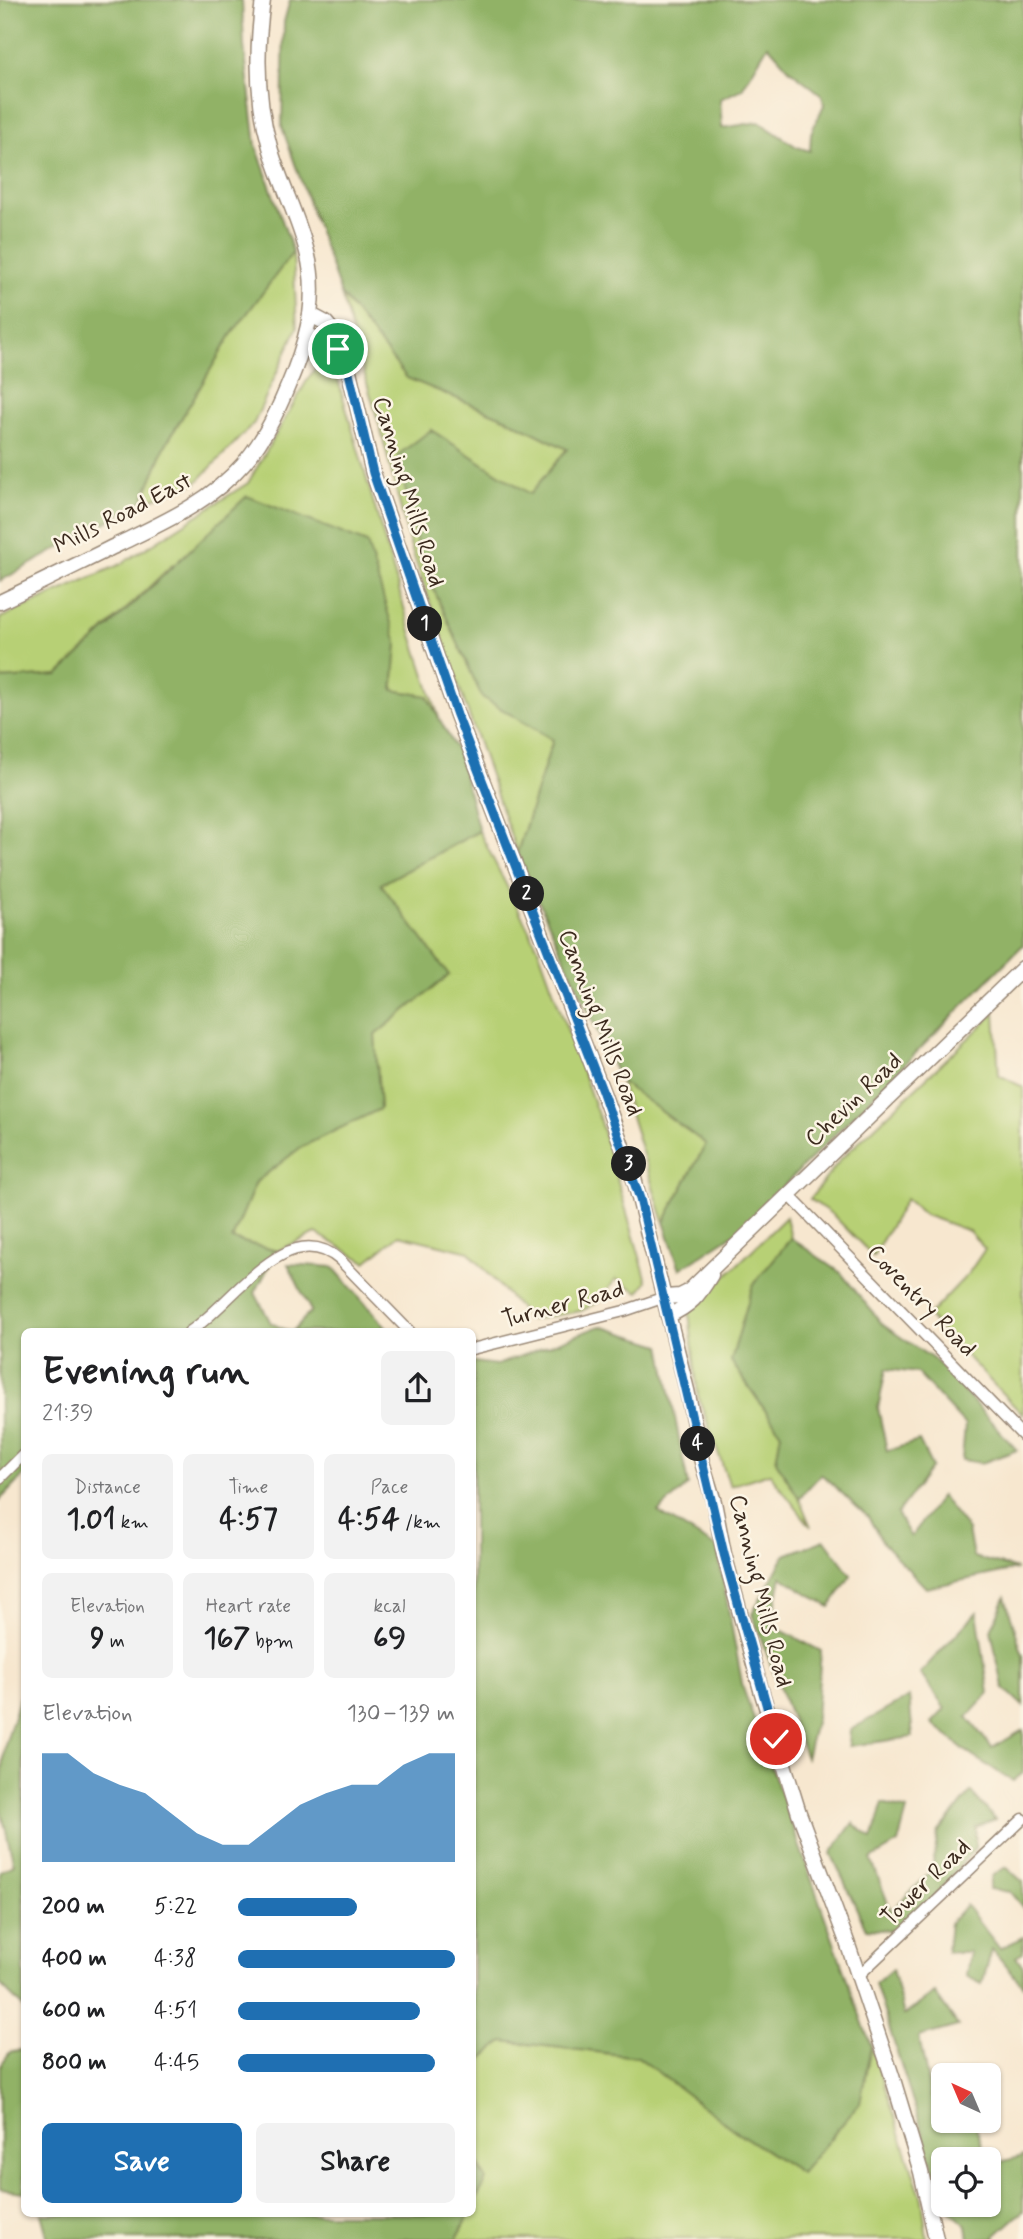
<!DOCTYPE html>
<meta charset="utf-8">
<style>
body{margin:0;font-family:Mynerve,sans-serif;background:#f2f2f2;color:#202124;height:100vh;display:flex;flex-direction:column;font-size:26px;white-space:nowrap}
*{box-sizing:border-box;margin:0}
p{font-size:23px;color:#757577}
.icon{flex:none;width:38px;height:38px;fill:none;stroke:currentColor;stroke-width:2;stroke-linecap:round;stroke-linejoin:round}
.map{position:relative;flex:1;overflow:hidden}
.drawer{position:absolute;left:21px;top:1328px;width:455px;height:889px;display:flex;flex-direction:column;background:#fff;border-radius:10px;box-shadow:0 2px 5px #0004}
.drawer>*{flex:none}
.needle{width:46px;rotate:316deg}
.fabs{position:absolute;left:931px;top:2063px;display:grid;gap:14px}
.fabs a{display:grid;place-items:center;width:70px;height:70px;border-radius:10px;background:#fff;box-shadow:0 2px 5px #0004;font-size:35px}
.pin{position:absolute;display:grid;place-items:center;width:60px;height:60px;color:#fff;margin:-30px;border:4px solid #fff;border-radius:50%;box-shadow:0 2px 7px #0007}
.km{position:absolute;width:35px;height:35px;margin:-18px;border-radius:50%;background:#222;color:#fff;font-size:19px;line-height:35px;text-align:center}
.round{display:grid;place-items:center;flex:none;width:74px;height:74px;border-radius:10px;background:#f2f2f2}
.head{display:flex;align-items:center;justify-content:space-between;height:119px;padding:0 21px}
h1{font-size:38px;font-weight:700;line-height:52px}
.figures{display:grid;grid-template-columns:repeat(3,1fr);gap:10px;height:119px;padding:7px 21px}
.figures div{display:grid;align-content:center;border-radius:10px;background:#f2f2f2;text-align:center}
.figures b{font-size:30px;font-weight:700}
.figures small{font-size:19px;font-weight:400}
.figures p{font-size:19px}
.chart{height:196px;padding:14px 21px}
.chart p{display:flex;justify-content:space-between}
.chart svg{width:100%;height:126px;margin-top:7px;fill:#1f6fb2;opacity:.7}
.cta{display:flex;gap:14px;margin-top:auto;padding:14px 21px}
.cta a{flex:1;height:80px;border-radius:10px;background:#1f6fb2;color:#fff;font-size:28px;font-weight:700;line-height:80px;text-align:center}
.cta a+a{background:#f2f2f2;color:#202124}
ul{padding:0 21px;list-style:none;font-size:23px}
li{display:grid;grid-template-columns:112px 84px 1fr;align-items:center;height:52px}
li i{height:18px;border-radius:9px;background:#1f6fb2}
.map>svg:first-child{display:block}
</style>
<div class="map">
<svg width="1023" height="2239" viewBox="0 0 1023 2239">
<rect width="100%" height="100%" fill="#fcf5e5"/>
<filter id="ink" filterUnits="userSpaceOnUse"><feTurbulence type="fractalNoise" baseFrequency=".0143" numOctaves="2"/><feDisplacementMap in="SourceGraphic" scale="14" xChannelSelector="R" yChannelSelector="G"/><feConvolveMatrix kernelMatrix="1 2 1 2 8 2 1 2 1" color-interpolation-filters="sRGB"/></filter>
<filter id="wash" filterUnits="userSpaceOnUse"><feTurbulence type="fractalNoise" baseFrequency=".00686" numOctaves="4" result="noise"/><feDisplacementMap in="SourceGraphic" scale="28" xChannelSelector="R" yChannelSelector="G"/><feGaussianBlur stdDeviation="1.57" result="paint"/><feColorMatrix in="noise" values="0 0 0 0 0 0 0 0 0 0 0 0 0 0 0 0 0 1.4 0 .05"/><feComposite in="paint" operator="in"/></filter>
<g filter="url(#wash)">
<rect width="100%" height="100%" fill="#f7e7cf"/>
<!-- green -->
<path fill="#b7d075" stroke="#797d4a" stroke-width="2" d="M293,252l4,76 -43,95 -58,60 -54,19 23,-56 66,-111z
M341,294l66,84 98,40 62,31 -37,45 -99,-64 51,267 71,42 -36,114 -107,-308 -29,-114z
M324,357l11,13 77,265 27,83 -12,-22 -34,-6 4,-47 -225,-78 -114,110 -58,4v-61l121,-54 127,-81 61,-106z
M479,831l59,117 61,170 48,163 -8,11 -23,-13 -17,23 -18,9 -51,9 -61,-68 -70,-17 -33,27 -50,-29 -39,18 -45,-12 24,-57 45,-35 79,-38 -5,-74 74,-60 -68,-91z
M995,1013l4,62 24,12v328l-95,-99 40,-42 17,-25 -16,-18 -44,-16 -19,-16 -33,57 -40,-41 -23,-16 31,-40z
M620,1081l86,63 -42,78z
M786,1217l5,21 -38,47 -22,76 50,72 -5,28 23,37 12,29 -42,-54 -39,13 -32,-90 -9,-84z
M503,2041l135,16 96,73 67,43 59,-70 11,-57 51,153 5,40h-471l13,-25h3l1,-8 13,-27 -13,-25v-88z"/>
<!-- forest -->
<path fill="#91b266" stroke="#666e42" stroke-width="2" fill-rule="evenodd" d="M0,0h242l2,46 12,99 37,107 -62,83 -66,111 -23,56 -142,79z
M290,0h733v945l-282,284 -61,40 -16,-47 42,-78 -86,-63 -103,-228 36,-113 -71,-43 -62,-138 -22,-104 33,-25 99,64 37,-45 -62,-31 -98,-40 -66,-84 -59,-167 2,-105zM768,45l22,25 32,25 2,10 -13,28 -1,18 -13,-4 -38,-25 -37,6 -2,-29 22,-10z
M247,496l120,47 30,100 -4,47 34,6 31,57 21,78 -98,53 68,91 -74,60 5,74 -79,38 -45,35 -24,57 45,12 -22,42 16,30 19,9h-266v143l-24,25v-821l58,-4z
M791,1238l50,35 42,52 53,36 81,89 -35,13 -20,-3 3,-35 -48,-52 -31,-4 -8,39 9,43 32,-10 13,26 -35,47 14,23 30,-41 27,34 5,27 44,12 -91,19 -42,-44 -16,-27 -47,-43 -22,24 -23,-37 5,-28 -50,-72 22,-76z
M288,1264l45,3 57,65h-98l19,-21z
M600,1326l61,19 27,140 -30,27 59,36 26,140 128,358 -11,57 -59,70 -67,-43 -96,-73 -135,-16 -30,25v-704l24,3z
M825,1540l26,35 -21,32 -49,-30 -10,48 50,26 -5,67 -10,40 -54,-144 33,-59z
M1005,1597l18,59v50l-20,-19 -12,-57z
M977,1612l12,81 -22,24 25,31 31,-18v43l-10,8 -41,-25 -40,-33 13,-14 -25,-36z
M24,1683v325l-24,-24v-113l14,-7 -14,-58 5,-61z
M909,1697l4,40 -64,9 1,-16z
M971,1792l24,27 -19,8 -1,21 -43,51 -36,32 -30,-2 -35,-76 22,-30 19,16 11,-36 24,7 -9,33 -27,16 20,52 41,-40 6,-38z
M1006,1867l17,15v26l-13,-16 -21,-3 3,-13z
M966,1905l34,44 23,-12v16l-7,4 7,9v20l-31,-37 -10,35 -16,-8 4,-24h-23l3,-29z
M892,1969l12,46 31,-22 23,33 -39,11 12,60 12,-3v27h31l13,38 -44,1v43l-19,-67 -49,-152z
M24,2049v143l-24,-3v-123l10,-14z
M1023,2156v55l-28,25 1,3h-27l-2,-13 -23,-21h45v-40z
M473,2159l13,20 -13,27z
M41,2214h428l-13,25h-408z"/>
</g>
<g filter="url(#ink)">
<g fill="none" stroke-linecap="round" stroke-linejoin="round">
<defs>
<path id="minor" d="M789,1195l234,241
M189,1332c42,-26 98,-118 151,-72l70,72
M472,1349l152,-38 41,-14
M0,1478l24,-24
M858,1976l165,-157"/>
<path id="major" d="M311,315l15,8 16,19 31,131 84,242 146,378 32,89 52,208 15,72 12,40 10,52 37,136 38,123 48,129 45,134 29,96 15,67
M306,335l23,7 15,13
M0,602c40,-19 80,-39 119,-58 45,-22 91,-42 124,-80 24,-27 38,-60 51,-93 15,-39 24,-77 13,-119 -9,-36 -27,-69 -37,-105 -14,-48 -14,-98 -7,-147
M665,1297l15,-1 8,-4 335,-324
M668,1316c23,-11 30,-19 43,-41"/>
</defs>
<!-- minor casing -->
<use href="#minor" stroke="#998876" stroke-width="13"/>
<!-- major casing -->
<use href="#major" stroke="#998876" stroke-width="17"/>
<!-- minor -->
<use href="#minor" stroke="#fff" stroke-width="10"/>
<!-- major -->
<use href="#major" stroke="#fff" stroke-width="14"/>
</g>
</g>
<g fill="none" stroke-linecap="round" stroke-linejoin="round" filter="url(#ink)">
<defs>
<path id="route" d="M338,349l7,7 28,117 84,242 146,378 37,106 84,355 52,185"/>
</defs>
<!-- route casing -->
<use href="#route" stroke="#fff" stroke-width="14"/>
<!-- route -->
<use href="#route" stroke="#1f6fb2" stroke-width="9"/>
</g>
<g text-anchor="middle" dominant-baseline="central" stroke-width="5" stroke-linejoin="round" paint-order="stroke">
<!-- street labels -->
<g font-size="24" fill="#3b2a1e" stroke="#fcf5e5">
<text transform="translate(408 492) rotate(73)">Canning Mills Road</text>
<text transform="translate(123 514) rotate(-27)">Mills Road East</text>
<text transform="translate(600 1023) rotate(69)">Canning Mills Road</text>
<text transform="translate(854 1100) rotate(-44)">Chevin Road</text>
<text transform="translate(921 1301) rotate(46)">Coventry Road</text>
<text transform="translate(563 1305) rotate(-15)">Turner Road</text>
<text transform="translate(760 1591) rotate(76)">Canning Mills Road</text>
<text transform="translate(926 1883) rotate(-44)">Tower Road</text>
</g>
</g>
</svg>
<div class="fabs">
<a><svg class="needle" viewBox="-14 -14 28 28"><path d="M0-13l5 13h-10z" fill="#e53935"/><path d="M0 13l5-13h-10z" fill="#757577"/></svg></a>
<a><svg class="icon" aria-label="locate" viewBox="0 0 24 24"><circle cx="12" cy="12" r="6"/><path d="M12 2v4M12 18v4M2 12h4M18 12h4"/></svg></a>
</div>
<div class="pin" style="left:338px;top:349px;background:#1e9e55"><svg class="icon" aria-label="arrive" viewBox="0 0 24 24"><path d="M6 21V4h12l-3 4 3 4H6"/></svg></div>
<div class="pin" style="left:776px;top:1739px;background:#d93025"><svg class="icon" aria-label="check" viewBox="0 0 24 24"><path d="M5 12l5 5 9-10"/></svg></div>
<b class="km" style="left:425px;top:624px">1</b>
<b class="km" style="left:527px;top:894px">2</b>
<b class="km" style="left:629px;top:1164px">3</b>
<b class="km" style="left:698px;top:1444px">4</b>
<section class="drawer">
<div class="head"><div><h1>Evening run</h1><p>21:39</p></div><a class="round"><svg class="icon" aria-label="share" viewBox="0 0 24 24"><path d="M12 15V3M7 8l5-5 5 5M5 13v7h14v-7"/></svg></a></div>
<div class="figures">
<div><p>Distance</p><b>1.01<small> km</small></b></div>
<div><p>Time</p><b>4:57</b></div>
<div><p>Pace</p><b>4:54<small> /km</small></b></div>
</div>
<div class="figures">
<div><p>Elevation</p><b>9<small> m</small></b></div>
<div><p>Heart rate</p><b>167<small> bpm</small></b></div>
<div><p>kcal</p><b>69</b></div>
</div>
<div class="chart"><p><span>Elevation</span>130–139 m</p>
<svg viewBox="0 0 160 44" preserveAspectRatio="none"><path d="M0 44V6L10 6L20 13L30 17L40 20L50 27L60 34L70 38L80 38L90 31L100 24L110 20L120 17L130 17L140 10L150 6L160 6V44z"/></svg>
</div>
<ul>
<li><b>200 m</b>5:22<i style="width:55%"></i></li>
<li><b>400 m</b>4:38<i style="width:100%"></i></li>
<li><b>600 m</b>4:51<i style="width:84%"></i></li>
<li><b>800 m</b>4:45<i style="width:91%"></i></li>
</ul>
<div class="cta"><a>Save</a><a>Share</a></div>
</section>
</div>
